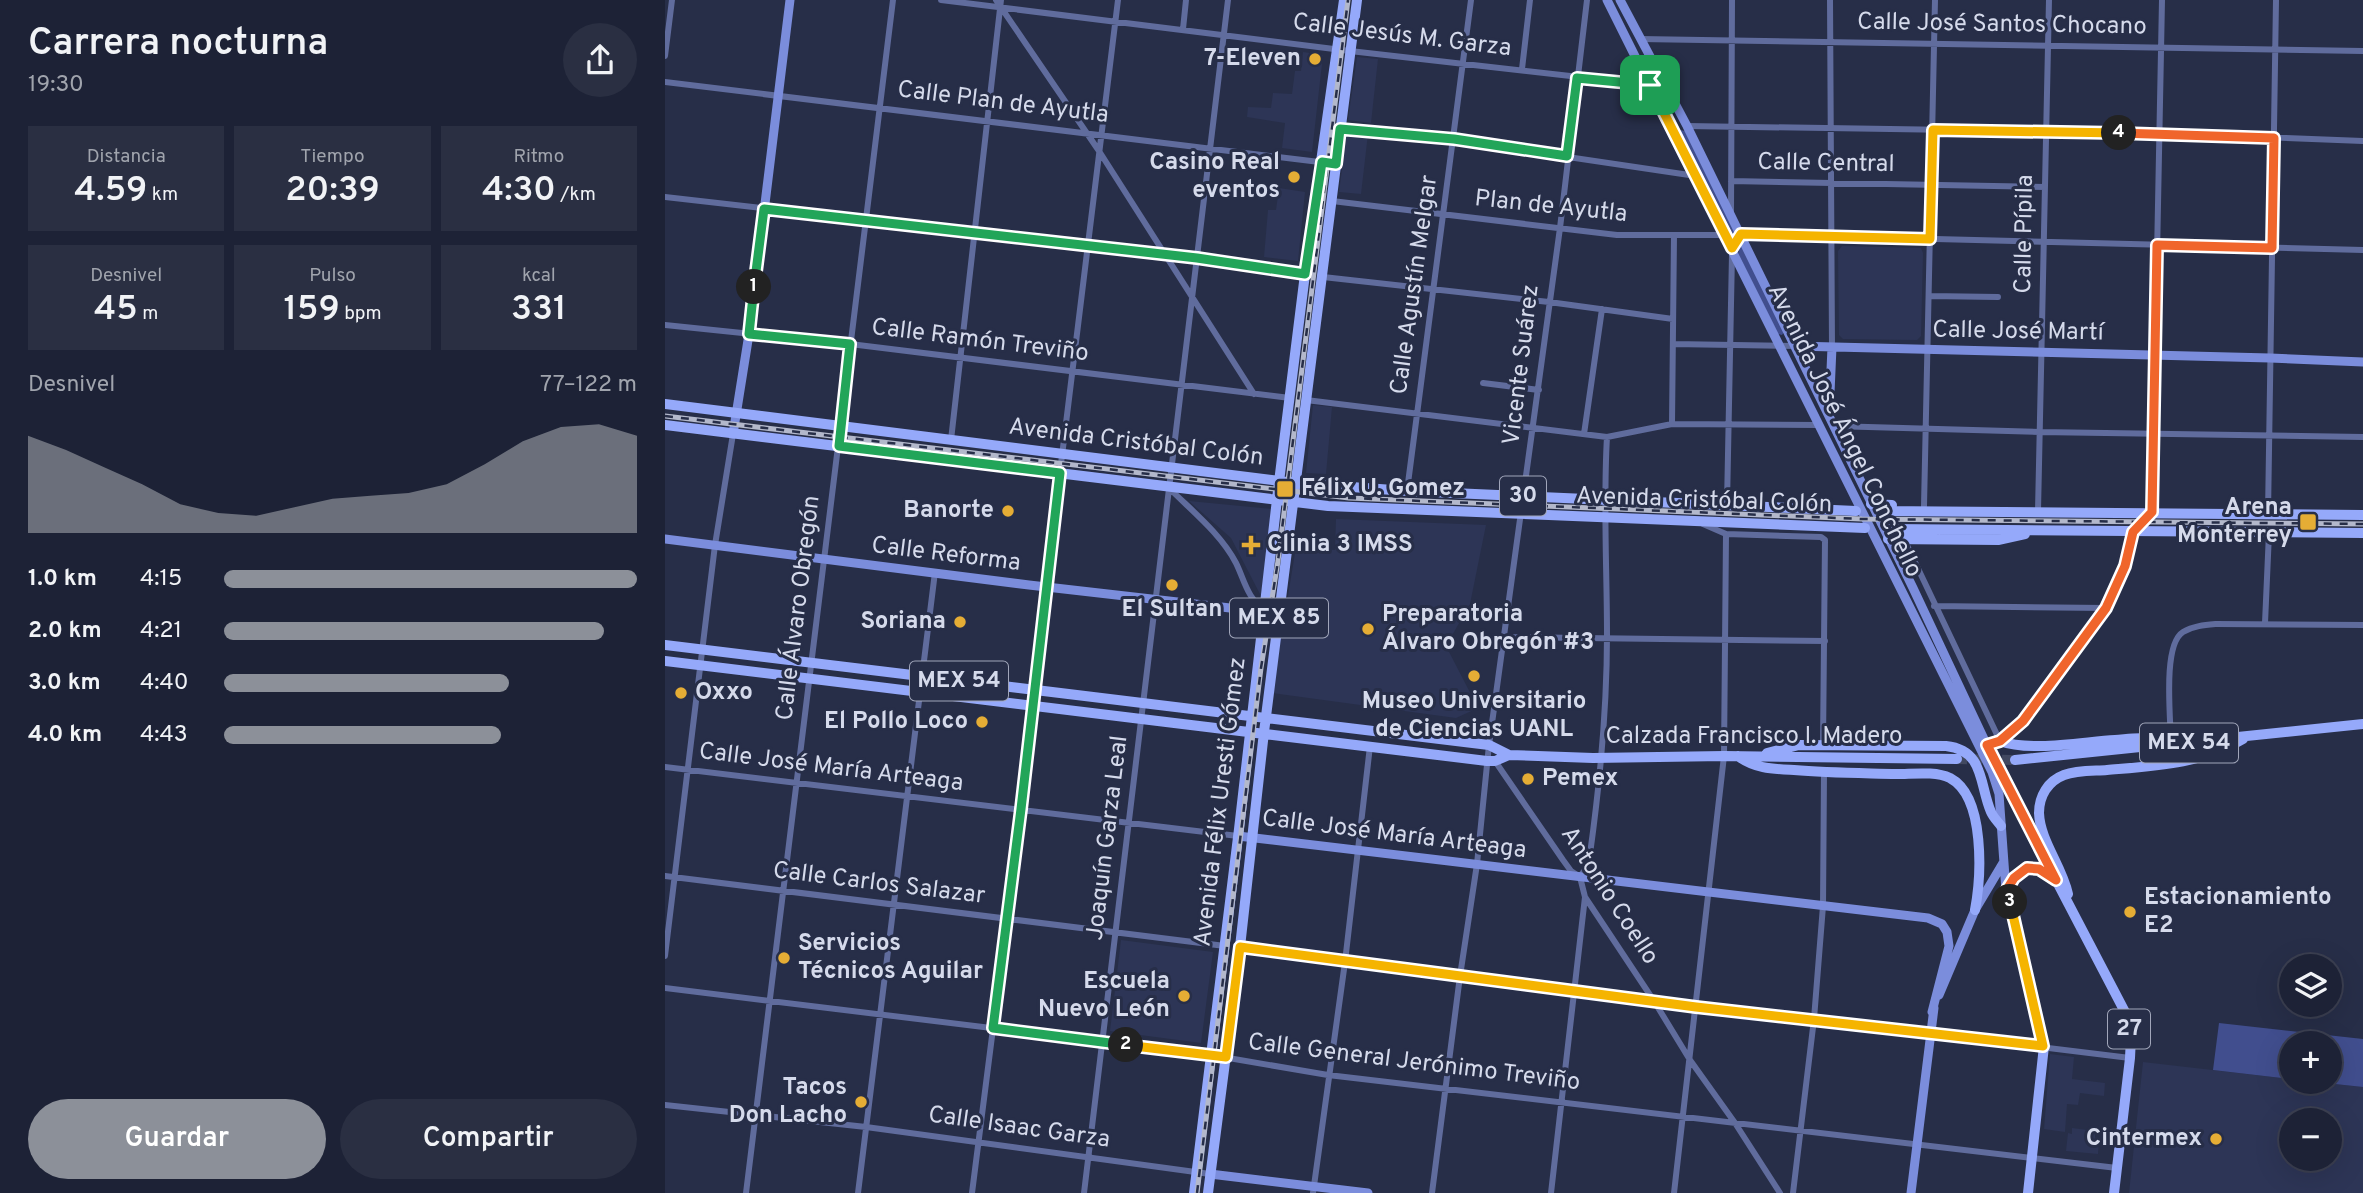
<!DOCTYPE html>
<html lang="es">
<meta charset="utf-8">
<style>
body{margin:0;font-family:Overpass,sans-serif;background:#2a2f42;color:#f1f3f6;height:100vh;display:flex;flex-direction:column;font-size:26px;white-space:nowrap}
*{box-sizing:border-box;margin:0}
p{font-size:23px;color:#a0a4ad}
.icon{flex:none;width:38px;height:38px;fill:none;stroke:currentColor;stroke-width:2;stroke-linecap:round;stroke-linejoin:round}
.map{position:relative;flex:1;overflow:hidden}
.sheet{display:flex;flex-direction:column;background:#1d2236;width:665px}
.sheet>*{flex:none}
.tools{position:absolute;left:1614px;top:954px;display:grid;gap:14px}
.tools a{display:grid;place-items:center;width:63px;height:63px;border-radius:50%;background:#1d2236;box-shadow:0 7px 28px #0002,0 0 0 2px #3b3f51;font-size:35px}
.pin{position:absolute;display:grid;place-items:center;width:60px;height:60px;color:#fff;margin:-30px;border-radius:14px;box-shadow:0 4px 10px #0006}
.km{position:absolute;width:35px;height:35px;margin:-18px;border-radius:50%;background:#222;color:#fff;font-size:19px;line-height:35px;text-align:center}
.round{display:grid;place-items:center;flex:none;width:74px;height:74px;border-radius:37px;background:#2a2f42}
.overview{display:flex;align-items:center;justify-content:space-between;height:119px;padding:0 28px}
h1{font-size:38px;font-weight:600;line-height:52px}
.figures{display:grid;grid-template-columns:repeat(3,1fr);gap:10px;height:119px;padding:7px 28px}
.figures div{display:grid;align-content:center;border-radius:0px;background:#2a2f42;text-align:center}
.figures b{font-size:35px;font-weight:600}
.figures small{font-size:19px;font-weight:400}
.figures p{font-size:19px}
.chart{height:196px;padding:14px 28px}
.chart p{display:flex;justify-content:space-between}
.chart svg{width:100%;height:126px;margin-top:7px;fill:#8c9099;opacity:.7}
.primary-button{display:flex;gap:14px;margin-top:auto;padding:14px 28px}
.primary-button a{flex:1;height:80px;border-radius:42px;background:#8c9099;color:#fff;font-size:28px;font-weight:600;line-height:80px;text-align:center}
.primary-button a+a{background:#2a2f42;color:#f1f3f6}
ul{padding:0 28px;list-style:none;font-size:23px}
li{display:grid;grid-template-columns:112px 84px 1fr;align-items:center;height:52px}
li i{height:18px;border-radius:9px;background:#8c9099}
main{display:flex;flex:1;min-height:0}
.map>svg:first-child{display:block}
</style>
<main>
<section class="sheet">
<div class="overview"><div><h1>Carrera nocturna</h1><p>19:30</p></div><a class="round"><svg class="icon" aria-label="share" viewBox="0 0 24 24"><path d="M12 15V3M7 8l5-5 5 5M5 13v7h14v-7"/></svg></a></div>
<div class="figures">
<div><p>Distancia</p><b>4.59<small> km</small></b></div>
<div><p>Tiempo</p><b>20:39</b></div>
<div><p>Ritmo</p><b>4:30<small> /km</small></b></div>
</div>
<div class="figures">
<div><p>Desnivel</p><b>45<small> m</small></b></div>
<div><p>Pulso</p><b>159<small> bpm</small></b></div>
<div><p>kcal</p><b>331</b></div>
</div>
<div class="chart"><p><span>Desnivel</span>77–122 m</p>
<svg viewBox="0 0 160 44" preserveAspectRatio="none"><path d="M0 44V10L10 15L20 21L30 27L40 34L50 37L60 38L70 35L80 32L90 31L100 30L110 27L120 20L130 12L140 7L150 6L160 10V44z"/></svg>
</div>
<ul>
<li><b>1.0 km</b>4:15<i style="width:100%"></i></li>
<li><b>2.0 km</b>4:21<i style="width:92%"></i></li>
<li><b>3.0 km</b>4:40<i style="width:69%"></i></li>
<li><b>4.0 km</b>4:43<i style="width:67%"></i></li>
</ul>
<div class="primary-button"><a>Guardar</a><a>Compartir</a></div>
</section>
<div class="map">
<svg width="1698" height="1193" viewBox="0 0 1698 1193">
<rect width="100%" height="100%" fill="#272e48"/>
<!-- built -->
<path fill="#2d3556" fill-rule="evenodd" d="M638,52l20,3 -11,97 -30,-4 3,-25 -38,-6 1,-10 23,1 2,-15 19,1 3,-23h6z
M692,57l21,2 -7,64 -23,-3z
M682,132l21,2 -7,60 -22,-2z
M614,188l26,4 -7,69 -34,-4 4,-47h8z
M1177,246l79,2 2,5 -2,83 -4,4 -74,-1 -4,-4 -1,-84z
M648,405l19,2 -6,67 -20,-1z
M524,501l83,8 -11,87 -30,-58z
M671,519l150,6 -16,79 -24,42 32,62 -22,10 -184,-25 24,-146 39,3z
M456,940l92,12 -12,91 -91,-12z
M1385,1054l24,3 -2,22 33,4 -1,13 -24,-3 -2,12 -11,-1 -2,28 -21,-3z
M1478,1062l148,17v3h25l47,5v106h-234zM1626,1120h38v38h-38z
M1407,1128l23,3v6l4,1 -1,16 -32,-3 2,-18 4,1z"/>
<!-- green -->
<path fill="#414e8e" d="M1016,130l4,1 50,102 -3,7 -53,-106z
M1076,245l43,87 -2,3 -4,-1 -40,-81z
M1554,1023l144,16v48l-47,-5h13v-39h-38v36l-78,-9z"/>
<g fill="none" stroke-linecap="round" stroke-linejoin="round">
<!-- primary-tunnel -->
<path stroke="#414860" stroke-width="10" stroke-dasharray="10 5" stroke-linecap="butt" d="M1292,759l58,1"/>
<!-- street -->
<path stroke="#606c9d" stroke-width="6" d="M276,0l409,51 300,34
M331,0l103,151 155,243
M1165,0l2,347
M518,29l3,-29
M975,39l723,12
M0,56l7,-56
M857,69l8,-69
M0,82l671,82
M1022,126l472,7 204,8
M675,129l114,11 242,36
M1066,181l314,6
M0,197l532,61 108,16
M667,201l285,34h109
M1066,212l1,-212
M1076,234l622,16
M658,277l226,25 124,17
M1264,296l69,1
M0,325l185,19 440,54
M1008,344l122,2
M818,383l56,7
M641,400l301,37 65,-13 147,1
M1007,424l2,-189
M1168,426l206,6 324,5
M919,434l18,-125
M286,440l50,-440
M504,488c23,23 52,46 67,75 8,16 12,38 29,46
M742,491l64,-491
M1062,504l5,-250
M1259,506l11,-506
M1373,511l11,-511
M1487,512l10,-512
M1603,514l8,-514
M1038,524l23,10 95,3 4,3 -2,205
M1239,539l96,202
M1269,606l172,2
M1600,623l4,-90
M840,637l320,4
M1322,745l13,-4 23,-20 83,-113 19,-42 8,-34
M1506,745c0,-24 -9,-100 12,-113 10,-6 22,-7 33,-8l147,1
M830,761l68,99 8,11 9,6 5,20 69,104 36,59 45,63 45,70
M0,767l573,69
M0,876l560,70
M915,877l6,-9 4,-14c10,-72 17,-146 17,-219 0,-67 -4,-131 0,-198
M575,947l456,60 118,12 316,39
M0,956l50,-411 18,-111
M0,988l546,67 117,20 789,93
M0,1105l201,22 344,47
M81,1193l147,-1193
M193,1193l77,-621
M307,1193l49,-384 25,-223 72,-586
M419,1193l144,-1193
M648,1193l32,-231 25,-216
M767,1193l28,-217 17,-112 12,-119 71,-517 27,-228
M886,1193l34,-296
M1009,1193l50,-437 2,-222
M1128,1193l21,-174 9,-113 1,-133"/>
<!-- secondary -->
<path stroke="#7b8ddc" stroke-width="9" d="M942,0l385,772 7,22 7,97
M955,0l67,126 226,462 86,183 55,106
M1130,346l475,12 93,4
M1164,416l3,-69
M68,434l16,-100 41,-334
M0,539l364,46 236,27
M573,836l690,82 14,6 5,8 2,14 -17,66
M1274,995l36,-85 28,-47
M545,1174l158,19
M1246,1193l23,-185"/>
<!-- primary -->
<path stroke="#95a9fa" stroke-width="10" d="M0,404l631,79 111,8 449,20
M0,425l663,81 537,22
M1206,504l21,1
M1216,511l482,4
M1225,529l473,4
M1223,539l110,1 27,-6
M0,645l824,100 20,10
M0,661l822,100h8l14,-6 84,3 131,-2 233,3
M1335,741c30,11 82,1 115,-1 16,-1 33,-5 48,4
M1102,753l32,-8 147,1c39,4 33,39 45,66 2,5 7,10 10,14
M1073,756c17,13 36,13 56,14 34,3 68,3 103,4 16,0 38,-3 53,4 36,19 31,100 25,132
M1350,760l348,-36
M1403,894c-6,-28 -28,-53 -29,-81 0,-17 9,-32 25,-38 13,-5 30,-4 43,-5 47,-4 95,-6 136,-31
M529,1193l45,-364 40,-347 26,-208 39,-274
M543,1193l32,-246 24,-215 93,-732
M1363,1193l16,-147 -38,-155 13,-18 13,-6 13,5 11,8 69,132 6,25 -1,21 -16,135"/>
<defs>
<path id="rail" d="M0,416l684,82 513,21 501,5
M532,1193l64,-525 17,-107 70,-561"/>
</defs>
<!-- rail casing -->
<use href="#rail" stroke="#b3b8cb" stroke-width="5"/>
<!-- rail -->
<use href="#rail" stroke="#272e48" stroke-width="2.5" stroke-dasharray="8" stroke-linecap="butt"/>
</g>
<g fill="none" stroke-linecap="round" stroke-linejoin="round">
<defs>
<path id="split-1" d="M89,287l10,-78 433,49 108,16 17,-112 14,2 4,-35 114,10 113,17 10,-78 73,7"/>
<path id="split-2" d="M89,287l-5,47 101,10 -11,102 221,27 -39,336 -28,219 133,17"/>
<path id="split-3" d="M461,1045l100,12 14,-110 456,60 347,39 -33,-144"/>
<path id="split-4" d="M1345,902l-4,-11 8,-13 13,-10 12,1 17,11 -69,-135 13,-4 23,-20 83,-113 19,-42 8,-34 19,-20 5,-267 115,3 2,-110 -155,-5"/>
<path id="split-5" d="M985,85l82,163 9,-14 189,5 3,-109 186,3"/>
</defs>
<!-- split-1 casing -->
<use href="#split-1" stroke="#fff" stroke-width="14"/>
<!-- split-2 casing -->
<use href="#split-2" stroke="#fff" stroke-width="14"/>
<!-- split-3 casing -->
<use href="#split-3" stroke="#fff" stroke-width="14"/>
<!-- split-4 casing -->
<use href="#split-4" stroke="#fff" stroke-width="14"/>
<!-- split-5 casing -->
<use href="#split-5" stroke="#fff" stroke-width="14"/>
<!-- split-1 -->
<use href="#split-1" stroke="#22a559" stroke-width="9"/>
<!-- split-2 -->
<use href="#split-2" stroke="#22a559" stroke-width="9"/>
<!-- split-3 -->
<use href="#split-3" stroke="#f5b400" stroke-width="9"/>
<!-- split-4 -->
<use href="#split-4" stroke="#f0652b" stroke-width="9"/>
<!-- split-5 -->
<use href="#split-5" stroke="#f5b400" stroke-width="9"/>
</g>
<!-- markers -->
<g fill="#e5ad35" stroke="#272e48" stroke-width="2.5">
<circle cx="650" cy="59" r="7"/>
<circle cx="629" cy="177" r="7"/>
<rect x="611" y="480" width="18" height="18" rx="3.5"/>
<circle cx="343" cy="511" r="7"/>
<rect x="1634" y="513" width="18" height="18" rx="3.5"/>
<path d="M582.5 534.5h7v7h7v7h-7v7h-7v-7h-7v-7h7z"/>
<circle cx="507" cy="585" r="7"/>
<circle cx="295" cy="622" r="7"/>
<circle cx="703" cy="629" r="7"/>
<circle cx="809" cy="676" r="7"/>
<circle cx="16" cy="693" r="7"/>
<circle cx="317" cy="722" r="7"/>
<circle cx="863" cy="779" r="7"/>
<circle cx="1465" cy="912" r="7"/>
<circle cx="119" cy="958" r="7"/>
<circle cx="519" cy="996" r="7"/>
<circle cx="196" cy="1102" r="7"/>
<circle cx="1551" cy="1139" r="7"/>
</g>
<g text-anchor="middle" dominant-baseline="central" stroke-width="6" stroke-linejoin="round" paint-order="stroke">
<!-- shield labels -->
<g fill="#272e48" stroke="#a1a6ba" stroke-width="2">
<rect x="835" y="476.5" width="46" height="39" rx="5"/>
<rect x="565" y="598.5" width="98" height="39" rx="5"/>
<rect x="245" y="661.5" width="98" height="39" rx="5"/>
<rect x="1475" y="723.5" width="98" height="39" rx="5"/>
<rect x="1443" y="1009.5" width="42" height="39" rx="5"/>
</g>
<g font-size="23" font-weight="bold" fill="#d5daeb">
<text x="858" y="496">30</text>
<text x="614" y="618">MEX 85</text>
<text x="294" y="681">MEX 54</text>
<text x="1524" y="743">MEX 54</text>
<text x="1464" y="1029">27</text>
</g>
<!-- street labels -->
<g font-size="24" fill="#d5daeb" stroke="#272e48">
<text transform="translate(1337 25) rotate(1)">Calle José Santos Chocano</text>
<text transform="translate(737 36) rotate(7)">Calle Jesús M. Garza</text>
<text transform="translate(338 103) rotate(7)">Calle Plan de Ayutla</text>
<text transform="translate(1161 164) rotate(1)">Calle Central</text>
<text transform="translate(886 207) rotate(6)">Plan de Ayutla</text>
<text transform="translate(1360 234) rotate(-89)">Calle Pípila</text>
<text transform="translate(750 285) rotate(-82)">Calle Agustín Melgar</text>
<text transform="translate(1353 332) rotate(1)">Calle José Martí</text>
<text transform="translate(315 341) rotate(7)">Calle Ramón Treviño</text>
<text transform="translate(857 365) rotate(-83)">Vicente Suárez</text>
<text transform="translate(1179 431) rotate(64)">Avenida José Ángel Conchello</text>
<text transform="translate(471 443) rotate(7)">Avenida Cristóbal Colón</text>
<text transform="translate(1039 501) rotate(2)">Avenida Cristóbal Colón</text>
<text transform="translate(281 555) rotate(7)">Calle Reforma</text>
<text transform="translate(134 608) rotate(-83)">Calle Álvaro Obregón</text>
<text x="1089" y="737">Calzada Francisco I. Madero</text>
<text transform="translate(166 768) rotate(7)">Calle José María Arteaga</text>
<text transform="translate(556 802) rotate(-83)">Avenida Félix Uresti Gómez</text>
<text transform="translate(729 835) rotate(7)">Calle José María Arteaga</text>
<text transform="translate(443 838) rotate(-83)">Joaquín Garza Leal</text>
<text transform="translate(214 884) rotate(7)">Calle Carlos Salazar</text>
<text transform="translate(944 896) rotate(57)">Antonio Coello</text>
<text transform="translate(749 1063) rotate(7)">Calle General Jerónimo Treviño</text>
<text transform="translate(354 1128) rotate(8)">Calle Isaac Garza</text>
</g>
<!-- poi labels -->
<g font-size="24" font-weight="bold" fill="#d5daeb" stroke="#272e48" text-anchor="end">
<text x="636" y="59">7-Eleven</text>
<text x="615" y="163">Casino Real<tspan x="615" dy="28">eventos</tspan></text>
<text x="636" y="489" text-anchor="start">Félix U. Gomez</text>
<text x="1627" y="508">Arena<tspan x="1627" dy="28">Monterrey</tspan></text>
<text x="329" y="511">Banorte</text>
<text x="602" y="545" text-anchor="start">Clinia 3 IMSS</text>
<text x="507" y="610" text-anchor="middle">El Sultan</text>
<text x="717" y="615" text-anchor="start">Preparatoria<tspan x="717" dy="28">Álvaro Obregón #3</tspan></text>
<text x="281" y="622">Soriana</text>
<text x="30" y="693" text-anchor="start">Oxxo</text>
<text x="809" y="702" text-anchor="middle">Museo Universitario<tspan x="809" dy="28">de Ciencias UANL</tspan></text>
<text x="303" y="722">El Pollo Loco</text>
<text x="877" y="779" text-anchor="start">Pemex</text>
<text x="1479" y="898" text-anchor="start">Estacionamiento<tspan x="1479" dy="28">E2</tspan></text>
<text x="133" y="944" text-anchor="start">Servicios<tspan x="133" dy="28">Técnicos Aguilar</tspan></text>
<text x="505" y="982">Escuela<tspan x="505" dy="28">Nuevo León</tspan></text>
<text x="182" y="1088">Tacos<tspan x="182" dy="28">Don Lacho</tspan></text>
<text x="1537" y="1139">Cintermex</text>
</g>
</g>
</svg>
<div class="tools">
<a><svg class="icon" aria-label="layers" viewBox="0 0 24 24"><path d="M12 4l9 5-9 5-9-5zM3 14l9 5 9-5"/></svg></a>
<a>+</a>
<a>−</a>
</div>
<div class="pin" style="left:985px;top:85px;background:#1e9e55"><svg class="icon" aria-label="arrive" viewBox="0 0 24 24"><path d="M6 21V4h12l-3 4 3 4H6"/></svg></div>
<b class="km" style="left:89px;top:287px">1</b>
<b class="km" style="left:461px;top:1045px">2</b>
<b class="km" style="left:1345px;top:902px">3</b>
<b class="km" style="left:1454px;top:133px">4</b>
</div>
</main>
